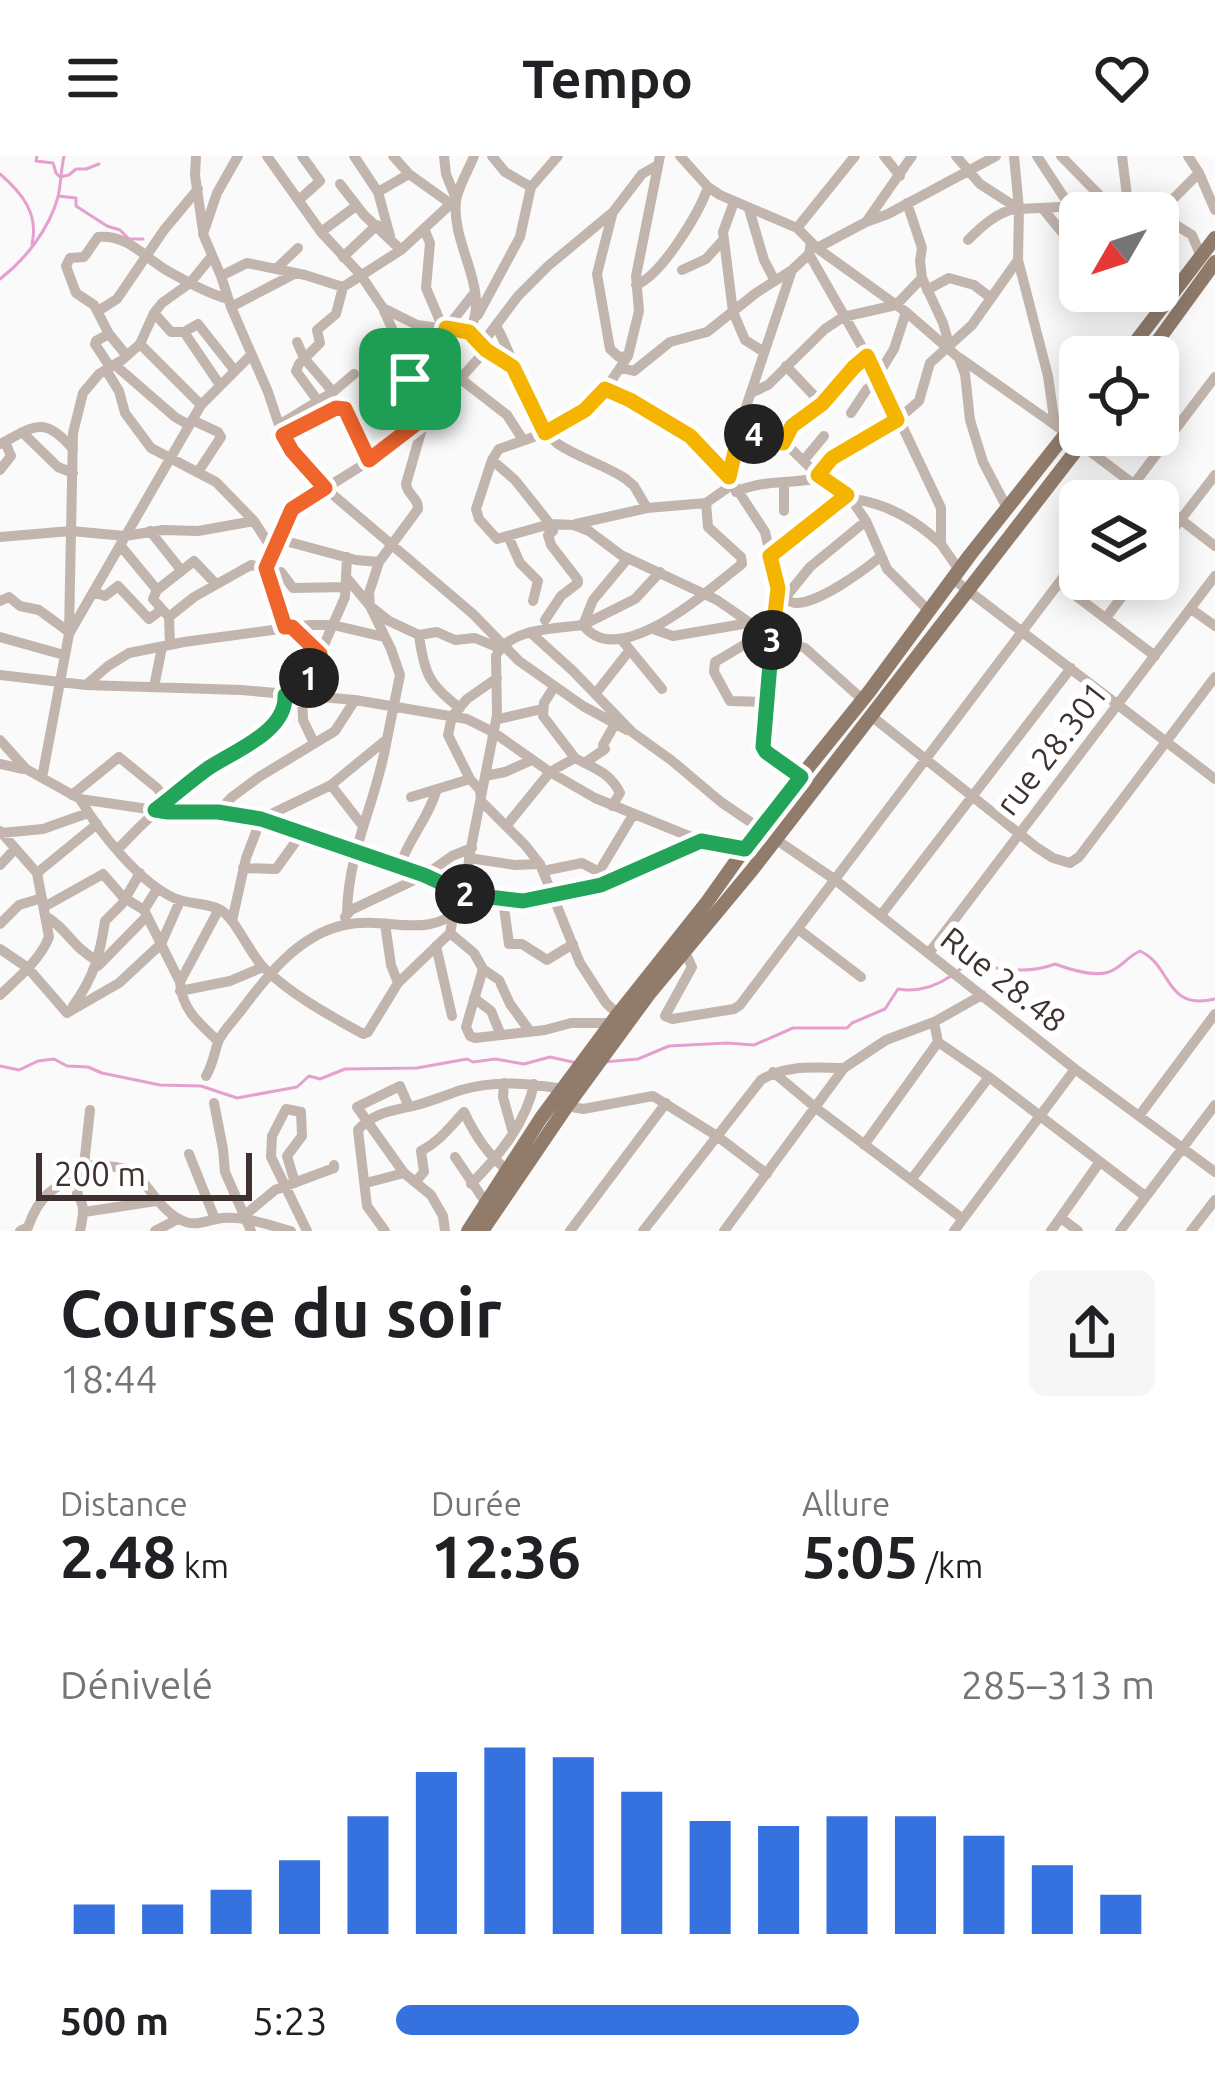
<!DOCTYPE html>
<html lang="fr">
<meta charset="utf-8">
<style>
body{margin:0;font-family:Ubuntu,sans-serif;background:#f6f6f6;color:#202124;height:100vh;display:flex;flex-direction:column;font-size:45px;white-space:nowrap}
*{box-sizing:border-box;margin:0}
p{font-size:39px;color:#757577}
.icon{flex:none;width:66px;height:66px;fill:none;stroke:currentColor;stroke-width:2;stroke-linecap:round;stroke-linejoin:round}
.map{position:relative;height:1075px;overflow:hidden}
.sheet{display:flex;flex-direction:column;background:#fff;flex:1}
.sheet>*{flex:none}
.needle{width:78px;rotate:231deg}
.buttons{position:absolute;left:1059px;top:36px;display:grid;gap:24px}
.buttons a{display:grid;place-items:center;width:120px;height:120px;border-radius:18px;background:#fff;box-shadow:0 6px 30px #0003;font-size:60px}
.scale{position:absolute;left:36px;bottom:30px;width:216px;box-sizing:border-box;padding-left:12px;border:6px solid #3f312f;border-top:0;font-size:33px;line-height:42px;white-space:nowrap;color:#3f312f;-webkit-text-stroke:9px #fff;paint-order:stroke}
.pin{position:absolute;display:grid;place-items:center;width:102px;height:102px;color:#fff;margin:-51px;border-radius:24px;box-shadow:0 6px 18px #0006}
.km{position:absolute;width:60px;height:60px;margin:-30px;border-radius:50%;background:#222;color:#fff;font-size:33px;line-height:60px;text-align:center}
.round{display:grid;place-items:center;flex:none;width:126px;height:126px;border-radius:18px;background:#f6f6f6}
.head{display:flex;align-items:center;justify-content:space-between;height:204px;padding:0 60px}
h1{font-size:66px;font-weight:700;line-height:90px}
.stats{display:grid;grid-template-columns:repeat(3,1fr);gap:18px;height:204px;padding:12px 60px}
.stats div{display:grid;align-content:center}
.stats b{font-size:60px;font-weight:700}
.stats small{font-size:33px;font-weight:400}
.stats p{font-size:33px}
.chart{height:336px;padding:24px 60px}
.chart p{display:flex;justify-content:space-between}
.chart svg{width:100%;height:216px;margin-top:12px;stroke:#3571df;stroke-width:6}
ul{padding:0 60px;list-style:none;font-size:39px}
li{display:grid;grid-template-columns:192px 144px 1fr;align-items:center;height:90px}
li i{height:30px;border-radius:15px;background:#3571df}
header{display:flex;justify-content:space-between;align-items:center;height:156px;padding:0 60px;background:#fff;font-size:54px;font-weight:700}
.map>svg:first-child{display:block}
</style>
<header><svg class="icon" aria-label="menu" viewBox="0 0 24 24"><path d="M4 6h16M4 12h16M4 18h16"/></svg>Tempo<svg class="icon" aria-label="heart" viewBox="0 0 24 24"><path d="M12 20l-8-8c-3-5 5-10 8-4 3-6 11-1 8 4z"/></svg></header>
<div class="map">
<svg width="1215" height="1075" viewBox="0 0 1215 1075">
<rect width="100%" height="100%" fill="#fafafa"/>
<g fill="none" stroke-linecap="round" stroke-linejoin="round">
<!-- stream -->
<path stroke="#e5a0ce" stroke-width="3" d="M37,0l-1,5 17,2 3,10 4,4 9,-2 7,-6h10l13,-5
M0,18c22,19 39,40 32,70
M58,40l18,2v8l31,20 13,4 9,9h14
M0,123c26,-20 49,-50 58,-82 3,-13 3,-28 6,-41
M959,814l9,-6c32,3 56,12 87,0 16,6 46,15 60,5 10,-6 14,-13 25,-18 33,15 24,60 75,48
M604,906l34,-3 31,-13 58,-3 27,2 39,-17h54l5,-5 33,-14 13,-20c19,3 37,-2 53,-13
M0,910l19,4 19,-9 16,-2 13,7 21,1 14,6 58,12 41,1 36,12 60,-11 12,-11 11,3 25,-10 72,-1 50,-9 6,3 22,-3 29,5 26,-7 27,6"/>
<!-- minor -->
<path stroke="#c2b5ad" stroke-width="10" d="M196,0l-1,19 8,56
M238,0l-21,37 -14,41 18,42 10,31 37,85 11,33 13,26 33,37 148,126 46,47 64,45 44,24
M267,0l54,76 39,42 23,34 34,17 52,7 17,18 27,17
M354,0l24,36 12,44
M393,0l16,18
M492,0l13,16 26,15
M660,0l-24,120 3,35 -11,45 -23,34 -20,19 -40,24 -46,16 -7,11 -16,49 3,10 18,20 53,-15 24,1 15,6 32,24 96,45 55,38 33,10 58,52
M680,0l28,31 12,8 77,33 20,20 89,64 53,46 6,16 5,46 13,42 24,46
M884,0l16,20
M956,0l24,28 39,25 102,-5 33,9
M1014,0l5,53 -1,51 30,116 7,49 101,76
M1037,0l34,52
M1061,0l47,48
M1122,0l6,48
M1188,0l11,17 16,37
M340,28l24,31 37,35
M378,36l31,-18 42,30
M300,43l20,-18 -18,-25
M734,46l-11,30 10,80 12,28 19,12
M907,47l15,45 -2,13 2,17 21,45 6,21
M749,53l15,51 11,21
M1043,53l37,45
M1158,58l34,21 8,19
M1158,58l41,-41
M612,59l-15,59 13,75 9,8 9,-1
M866,66l46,-66
M797,72l58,-72
M425,75l5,12 -4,45 17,40
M321,76l35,-26
M968,84c13,-13 29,-28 47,-31
M811,86l-2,12 69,121 63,133v36l18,26
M817,92l49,-26 22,-8 108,-58
M343,101l34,-32
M276,113l22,-21
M682,114l24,-11 17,-19
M792,114l-50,149 -13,58 36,55 13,56 -15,159 3,6 35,24
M221,120l26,-13 58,12 38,12 58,-37 55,-51 -10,-25 -2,-18
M636,129c26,-10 63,-72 72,-98
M927,134l22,-12 25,7 17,13
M231,151l65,-34
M98,155l19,-12 47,-69 34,-41
M384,155c18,36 24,72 37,109
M154,157l17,19h13l36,53
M478,159l42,-78 11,-50 27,-31
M496,170c18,29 35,99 62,118 21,14 47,21 68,35l8,7 13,22
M184,176l14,-8 37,47
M469,176c23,-42 -18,-86 -13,-131 2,-14 13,-32 18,-45
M109,178l-13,7 -1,3 15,23
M297,186l7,16 29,34
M140,188l61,61
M481,189l37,-49 30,-30 65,-54 29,-38 16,-9
M127,200l-18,-22 -15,-29 -18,-12 -10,-27 4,-8 14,-1 14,-20c29,-3 45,19 68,33 20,11 41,23 62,29
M960,202l95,67
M115,209l60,52 14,8
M786,210l36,38
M621,212l13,3 36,-29 37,-10 49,-39 36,-23 17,-16
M106,214l13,21 6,22 26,35 65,34 38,39 18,28
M408,215l31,-14 7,-28 29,-37
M878,219l16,-26 12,-37
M462,224l45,35 16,25
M605,234l25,10 60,36 39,41
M751,237l17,-8 57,-56 18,-12 53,-12 26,-27
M318,245l-22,-30 3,-7 21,-21 -3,-13 19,-16 7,-27
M851,257l16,-24 13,-9
M192,264l26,12 3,5 -23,35
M279,269l54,-33 21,-18
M739,274l37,9 13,8 33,32 29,20 15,22 21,48 42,42
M22,276l36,35 15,6
M283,279l53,-27 9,1 24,51
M783,287l9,-17 30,-22 32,-38 13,-10
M0,288c34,-17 43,-30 73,5
M492,304l23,20 35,44 3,7 -5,4 3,10 27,35v3l-17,13 -16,24
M804,304l20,-24
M0,314l11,-14 -6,-14
M784,328v27
M736,336c25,-12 50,-8 77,-13l19,-22 65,-37 22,-19 11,-38 42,-38 46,-65
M851,343c34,3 66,22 90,45
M1121,345l94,-124
M1158,346l57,44
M576,368l71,-16 59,-5 27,-19
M150,375l31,39
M508,380l12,27 18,18 -5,20
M0,381l71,-6 54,5 38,-6 35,1 56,-10
M278,383l78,21 23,2
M120,389l37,45
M1158,393l57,-74
M770,400l77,-61
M267,416h14l12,16 53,-1
M346,421l24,29 19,15 30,14 18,-3 18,8 20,-2 24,10
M953,423l262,200
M1059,427l96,73
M93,436l12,4 13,-10 31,33 12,-9
M778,439c4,2 13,8 17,8 23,1 68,-32 85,-46
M784,443l26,-32 56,-46
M0,445l9,-4 11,9 19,4 30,22
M1191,453l24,17
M169,461l25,-20 57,-32 14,3
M1106,462l29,-39
M583,469l52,-26 25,-27
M583,469l10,-25 35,-42
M285,471l-20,-59 27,-59 74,-46 59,-45 61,-68
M292,471l28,27
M653,473l20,7 76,-13
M69,475l4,-198 10,-40 16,-19 23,-14 18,-16 14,-31 8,-10 28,-20 22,-27
M531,477l42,38 59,61 39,28 50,42 113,77 241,190 140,103
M764,477l-49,29 -1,10 16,29 38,1
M419,479c5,38 10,50 41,73
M0,481l64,18
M621,483l41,50
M170,489l-1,-28 -16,-18 4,-9 37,-29 22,23
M0,519l86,10 155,5 114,10 112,19 26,13 57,40 45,26 106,43 44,8
M497,522l-30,21 -15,17 -4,19 22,44 10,11 1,11 44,44 15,19 40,99 26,40 12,11
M86,529l22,-19 21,-13 55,-11 126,-17h23l51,12
M154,531l8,-40
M596,537l33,-42
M497,559l2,4 43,-10
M870,559l166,132 17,11 17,5 9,-6 136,-180
M0,584l26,29 54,30 88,13h50l43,7 164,56 40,19 44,8 92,-17 100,-44
M314,587l-11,-23 -1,-25 43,-98 2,-40
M575,602c18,10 35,14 45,35l-8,13
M586,606l19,-13 -2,-4 12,-21
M0,608l23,5
M485,620l20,-4 27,-12
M42,622l27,-144 132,-229 50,-50
M331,629l31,40
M72,639l47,-38 38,31 10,13
M411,641l59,-18
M80,643c20,34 59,83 94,99 14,6 32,5 45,11 16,8 30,44 45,59 29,28 65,47 99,66l5,-2 30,-49 52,-50 3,-15
M218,656l14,-15 27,-20 76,-46 20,-31
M507,669l43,-53 25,-14 -32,-42 1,-13 10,-16
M0,675l37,42 12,64c-9,23 -31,41 -49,58
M1,677l42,-4 45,-16
M118,693c27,-29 55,-54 86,-78 21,-15 47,-25 65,-43 10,-9 17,-19 16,-33
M469,702l46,7 25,-1
M0,709l14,-15
M243,712l33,1 26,-36
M399,712c10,-31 29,-48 38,-79
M600,714l33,-55
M543,715l39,-8 32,17
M37,717l60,-49
M157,733l-13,21 36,72
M503,744l6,44h13l25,16 26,-16
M44,751l59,-33 20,23 21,13
M347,758c1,-65 30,-113 40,-175
M881,759l190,-247
M45,760c22,12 27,31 51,44
M345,761l6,-7 74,-35 27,-19 20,-8
M232,765l14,-63 15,-39 70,-34 56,-46 13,-64 -9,-26 -21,-43 -1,-13 10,-31 39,-53c1,-11 -11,-14 -12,-25l19,-66
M0,768l19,-19 23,-7
M385,768l6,41 7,18
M798,773l63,48
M450,777l24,20 9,16 16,11 11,24 19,26
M436,790l16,70
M0,793l28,19 39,45
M685,796l7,15 -27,49 7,3 62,-10 6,-4 340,-450
M929,797l286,-377
M98,810l48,-49
M483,813l-17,58 4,9 5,2 70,-8 26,-7h41
M180,835l50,-10 33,-14
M474,842l17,13 9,22
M73,850c21,-29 27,-51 32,-85l17,-17 18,-31
M67,857l52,-30 42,-39 19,-43
M218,885c-19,-18 -36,-31 -38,-59l39,-73
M938,886l51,35 156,119
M773,916l43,36 147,111
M206,920c7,-12 8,-22 12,-34 4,-10 15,-21 22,-30 26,-35 58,-77 104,-87 47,-10 83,18 122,-21l3,-46 28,-143 -1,-59c13,-28 59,-27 87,-31 37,48 127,-37 159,-61l-1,-7 -33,-30 -2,-24
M504,927l-1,14 10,36
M214,947l9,46 2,23 26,59
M567,950l16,3 70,-13 64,40 50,38
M409,951l-9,-21 -43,21 47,66 27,22 12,21 2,15
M1139,960l76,-102
M864,989l74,-103 -4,-20
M189,998l26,65
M455,1001l31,46
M84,1009c15,1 35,0 48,7 15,9 26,36 47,47 14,8 23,3 37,0 25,-5 51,6 75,12
M911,1024l78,-103
M415,1026l9,-10 -3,-21c19,-10 28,-23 43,-39 11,23 23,42 43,58
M295,1027l-8,-27 15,-20 -1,-24 -15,-3 -14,27 -1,21 36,74
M366,1027l38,-10
M471,1028c28,-28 55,-61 63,-100
M84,1056l72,-11
M245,1059l30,-25 59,-22v-3
M1061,1062l17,13
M20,1075l8,-4c11,-31 24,-40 54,-53
M80,1075c3,-15 6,-25 -3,-37l7,-29 6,-55
M155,1075l23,-12
M385,1075l-18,-25 -9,-76c17,-19 36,-19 59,-25 15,-4 29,-10 44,-15 35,-10 67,-7 102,-1
M570,1075l96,-128
M643,1075l118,-151c25,-16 55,-12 83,-12
M724,1075l120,-163 42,-28 48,-18 48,-27
M954,1075l121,-162
M1051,1075l48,-68
M1120,1075l95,-126
M1191,1075l24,-31"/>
<!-- major -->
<path stroke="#917c6c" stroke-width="14" d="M1124,201l91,-119
M1146,201l69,-95
M468,1075l73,-113 77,-104 89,-112 54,-76 108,-134 101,-137 110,-139
M482,1075l85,-125 82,-112 103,-124 336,-435"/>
</g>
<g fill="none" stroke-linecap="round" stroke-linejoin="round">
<defs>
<path id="split-1" d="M309,522l11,-24 -28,-27h-7l-19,-59 26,-59 33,-21 -33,-37 -9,-16 53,-27 9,1 24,51 52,-40 -10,-27 -1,-14"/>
<path id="split-2" d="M309,522l-7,17h-17c2,36 -49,55 -75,72 -19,13 -36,29 -55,43l13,2h50l43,7 163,56 41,19"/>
<path id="split-3" d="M465,738l58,7 78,-16 100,-44 44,8 56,-72 -35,-25 -3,-5 9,-107"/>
<path id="split-4" d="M754,278l29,9 9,-17 30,-22 32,-37 13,-11 30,64 -65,38 -14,17 29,20 -77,61 8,32 -6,52"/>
<path id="split-5" d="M410,223l-1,-8 33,-17 4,-26 23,4 17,18 27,17 32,66 40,-23 20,-21 25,11 60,36 39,41 11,-47 14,4"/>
</defs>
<!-- split-1 casing -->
<use href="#split-1" stroke="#fff" stroke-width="24"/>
<!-- split-2 casing -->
<use href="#split-2" stroke="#fff" stroke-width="24"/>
<!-- split-3 casing -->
<use href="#split-3" stroke="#fff" stroke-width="24"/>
<!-- split-4 casing -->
<use href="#split-4" stroke="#fff" stroke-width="24"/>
<!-- split-5 casing -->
<use href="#split-5" stroke="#fff" stroke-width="24"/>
<!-- split-1 -->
<use href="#split-1" stroke="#f0652b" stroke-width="15"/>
<!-- split-2 -->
<use href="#split-2" stroke="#22a559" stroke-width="15"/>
<!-- split-3 -->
<use href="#split-3" stroke="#22a559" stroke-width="15"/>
<!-- split-4 -->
<use href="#split-4" stroke="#f5b400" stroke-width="15"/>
<!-- split-5 -->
<use href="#split-5" stroke="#f5b400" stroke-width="15"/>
</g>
<g text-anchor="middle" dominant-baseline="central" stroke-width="12" stroke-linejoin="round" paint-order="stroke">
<!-- street labels -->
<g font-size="33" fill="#3f312f" stroke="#fff">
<text transform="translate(1051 592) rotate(-52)">rue 28.301</text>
<text transform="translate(1004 823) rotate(38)">Rue 28.48</text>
</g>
</g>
</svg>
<div class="buttons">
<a><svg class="needle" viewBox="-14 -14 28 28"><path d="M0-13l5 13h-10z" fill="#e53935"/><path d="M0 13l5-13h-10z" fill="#757577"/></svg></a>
<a><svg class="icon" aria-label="locate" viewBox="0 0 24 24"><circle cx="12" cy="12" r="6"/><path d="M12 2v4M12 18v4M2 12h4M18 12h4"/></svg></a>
<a><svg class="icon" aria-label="layers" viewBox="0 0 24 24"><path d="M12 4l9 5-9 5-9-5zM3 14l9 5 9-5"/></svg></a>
</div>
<div class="scale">200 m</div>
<div class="pin" style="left:410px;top:223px;background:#1e9e55"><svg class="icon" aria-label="arrive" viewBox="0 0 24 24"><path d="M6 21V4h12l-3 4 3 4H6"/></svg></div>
<b class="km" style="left:309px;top:522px">1</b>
<b class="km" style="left:465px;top:738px">2</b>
<b class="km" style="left:772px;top:484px">3</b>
<b class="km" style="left:754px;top:278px">4</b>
</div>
<section class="sheet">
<div class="head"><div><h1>Course du soir</h1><p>18:44</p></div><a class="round"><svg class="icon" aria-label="share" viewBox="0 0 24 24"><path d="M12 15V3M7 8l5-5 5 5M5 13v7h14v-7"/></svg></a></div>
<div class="stats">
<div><p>Distance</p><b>2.48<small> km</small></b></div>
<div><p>Durée</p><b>12:36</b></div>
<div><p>Allure</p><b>5:05<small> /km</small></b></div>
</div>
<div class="chart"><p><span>Dénivelé</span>285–313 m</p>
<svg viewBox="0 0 160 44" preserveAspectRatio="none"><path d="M5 44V38M15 44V38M25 44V35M35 44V29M45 44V20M55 44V11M65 44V6M75 44V8M85 44V15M95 44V21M105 44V22M115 44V20M125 44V20M135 44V24M145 44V30M155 44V36"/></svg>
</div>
<ul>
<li><b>500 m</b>5:23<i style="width:61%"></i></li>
</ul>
</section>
